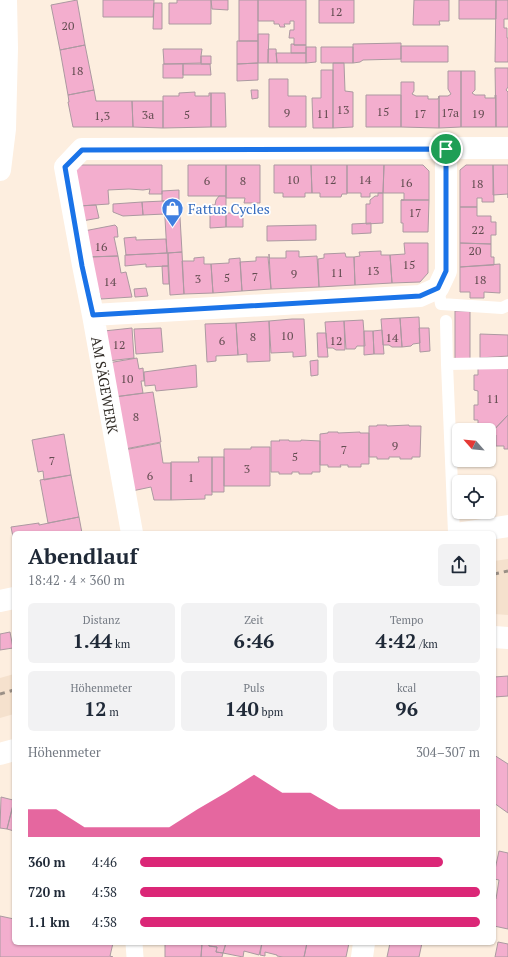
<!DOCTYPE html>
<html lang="de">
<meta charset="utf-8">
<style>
body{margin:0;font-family:"PT Serif",serif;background:#f2f2f3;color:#1f2937;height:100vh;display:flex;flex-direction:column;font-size:15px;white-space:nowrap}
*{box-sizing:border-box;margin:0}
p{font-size:13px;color:#747a83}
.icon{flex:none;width:22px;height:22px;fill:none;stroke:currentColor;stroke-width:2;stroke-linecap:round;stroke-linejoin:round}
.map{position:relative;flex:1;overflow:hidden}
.details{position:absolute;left:12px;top:531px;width:484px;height:414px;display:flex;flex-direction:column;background:#fff;border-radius:6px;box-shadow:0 1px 3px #0004}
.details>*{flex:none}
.needle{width:26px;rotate:297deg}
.buttons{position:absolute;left:452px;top:423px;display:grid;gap:8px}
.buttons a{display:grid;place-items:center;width:44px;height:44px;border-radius:6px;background:#fff;box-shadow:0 1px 3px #0004;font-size:20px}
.pin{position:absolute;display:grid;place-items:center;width:34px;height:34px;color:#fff;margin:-17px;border:2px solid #fff;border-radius:50%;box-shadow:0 1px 4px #0007}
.round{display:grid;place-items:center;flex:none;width:42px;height:42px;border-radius:6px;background:#f2f2f3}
.overview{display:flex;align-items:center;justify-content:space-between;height:68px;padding:0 16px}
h1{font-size:22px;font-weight:700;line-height:30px}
.figures{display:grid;grid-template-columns:repeat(3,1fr);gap:6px;height:68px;padding:4px 16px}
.figures div{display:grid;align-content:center;border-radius:6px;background:#f2f2f3;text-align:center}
.figures b{font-size:20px;font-weight:700}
.figures small{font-size:11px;font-weight:400}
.figures p{font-size:11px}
.chart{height:112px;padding:8px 16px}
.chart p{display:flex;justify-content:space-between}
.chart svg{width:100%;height:72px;margin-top:4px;fill:#db2777;opacity:.7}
ul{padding:0 16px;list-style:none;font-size:13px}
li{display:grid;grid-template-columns:64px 48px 1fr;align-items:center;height:30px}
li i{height:10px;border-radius:5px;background:#db2777}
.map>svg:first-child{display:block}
</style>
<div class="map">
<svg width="508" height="957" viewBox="0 0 508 957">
<rect width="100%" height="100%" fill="#fdeedf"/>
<!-- built -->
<path fill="#f5e1cd" d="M508,559v56l-14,-1v-53z
M14,674v40l-14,4v-40z"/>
<!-- building -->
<path fill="#f3aece" stroke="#ac99a1" d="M77,0l8,45 -25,5 -9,-45z
M103,0h51l-1,17h-50z
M177,0h34v24h-42v-21h8z
M211,0h17v10l-16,-1z
M239,0h19v41h-19z
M258,0h48v45h-12v-7h-5l1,-8h4v-9h-4v3h-6l1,3h-5l-1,-3h-5v-3h-16z
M319,0h35v23h-35z
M414,0h35v21h-10l1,4h-27z
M459,0h37v19h-37z
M496,0h12v19h-4v9h3v10h1v24h-13z
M154,3h8v26h-9z
M258,34h11l-1,29h-10z
M237,41h21v22l-21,1z
M401,43v16l-38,1 -3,2 -7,1v-19z
M291,44h3v1h12v8h-15z
M85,45l9,45 -26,5 -8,-45z
M401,46h47v16h-47z
M306,47h10v15l-10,1z
M321,47h32v16h-32z
M163,49h39l-1,7v7l-37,1z
M268,49h8l1,14h-9z
M276,53h30v10h-29z
M201,56h10v8h-10z
M258,63v17l-21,1v-17z
M333,63h11l1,28 8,1v35l-20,1z
M163,64h20v14h-20z
M183,64h27l1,11h-28z
M495,68h13v19l-2,3 2,2v35h-12z
M321,70h12v58h-20l-1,-30h9z
M448,71h13v56l-22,1v-32h9l3,-2 -3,-5z
M461,71h14v19l-3,3 3,2h10v3h10v-3h1v32h-35z
M269,79h19v17h18v31h-37z
M401,82h13v9l-2,3 4,2h12v3h10l1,-3v32l-38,-1z
M94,90l2,11h36l1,26h-60l-5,-25h1l-1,-7z
M251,90h7v8l-6,1z
M195,92v4h14v-3h2v34l-48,1v-32h16v-3z
M211,93h14l1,34h-15z
M366,95h35v32h-35z
M132,101h31v27l-30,-1z
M81,165h81v29h-13l1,-5 -7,1 -14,-1 -21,1 1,14 -30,2 -5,-33z
M188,165h38v31h-38z
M226,165h34v38h-16l1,-5h-19z
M274,165h37l1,28h-7v4h-22v-4h-9z
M311,165h36v29h-5l-1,3h-21v-4h-8z
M347,165h37l-1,28h-13v4h-9v-4h-14z
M384,165h39l6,6v29h-28h3v-7h-21z
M466,165h27l1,37h-12v-4h-5v9h-17v-37z
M493,165h15v33v-4l-15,1z
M179,190v10l-17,1v-10z
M378,193h5v30l-17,1v-20h4v-4l5,-4h3z
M219,196h7v31l-16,1v-23h5l1,-5z
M179,200l3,52 -15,1 -3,-52z
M401,200h28l-1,32h-25v-9h-2z
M164,201l1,13 -22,1 -1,-13z
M142,202l1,13 -20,1 -10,-4v-8z
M96,205l3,13 -17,3 -3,-15z
M460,207h17v9h14v6h5v13h-5v9l-31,-1z
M226,213h12l5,5v9h-17z
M371,223v10l-19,1v-10z
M115,225l2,2 1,10h-4l4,19 -30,1 -4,-26z
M316,225v15l-49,1v-15z
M136,237v3l30,-1 1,14 -41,2 -2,-17z
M404,243h24v30l-8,9 -28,1 -2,-28 15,-1z
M460,243l31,1v13h3v8l-34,2z
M286,251h13v6l18,-1 2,31 -48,2 -2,-35v4h17z
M381,251v4h9l2,28 -37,2 -1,-28 6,-1 -1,-4z
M182,252l2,42 -14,1 -2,-42z
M168,253v13l-22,1v-3l-21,2v-11z
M345,253l1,4h8l1,28 -36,2 -1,-28 6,-1v-4z
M118,256l3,17 5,-1 6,25 -31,2 -13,-42z
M204,257v7h7l2,29 -29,1 -2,-33h12v-3z
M256,257h12l3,32 -29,2 -2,-29 16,-1z
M240,258l2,33 -29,2 -2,-29 18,-1v-4z
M500,264v29l-16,-1v6h-14v-6h-10v-25z
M162,266h6l1,18h-6z
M146,288l2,8 -13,1 -1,-8z
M455,311h15v48l-15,2z
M419,317l1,26 -7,1 -2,2 -9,1 -2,-29z
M400,318l2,29h-10l-3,-2h-6l-2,-26z
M292,319h12l2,37 -13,1v-5l-22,1 -2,-32z
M363,320l2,26h-8l-2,3h-9l-2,-28z
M269,321l1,40 -23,1v-8l-9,1 -2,-32z
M344,321l1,29h-9l-3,-2h-6l-2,-26z
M236,323l2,32 -22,1v5l-9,1 -2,-38z
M132,328l2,30 -26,3 -4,-30z
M161,328l2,24 -27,2 -2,-25z
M419,328h10l1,23 -10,1z
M382,330l2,24h-10l-1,-23z
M364,331h9l1,23 -10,1z
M317,333h9l2,24h-10z
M480,334l28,1v21l-28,2z
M137,358l2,11 4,-1 1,13h-3l2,12 -29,4 -6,-34z
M318,360v15l-7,1 -1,-15z
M196,365l1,22 -41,4 -1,-6 -10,1 -1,-14z
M478,367h30v48l-18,19 -2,-7 -10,1v-8h-4v-15h4v-14l-4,-1v-15h4z
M153,392l8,50 -36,7 -11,-52z
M508,415v34h-4v-3h-8v-11h-5l-1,-1z
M377,425h10v1l22,-1v1h12l-1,31h-8v2h-12v-2h-11v2h-12v-2h-8v-31h8z
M328,432h10v1l22,-1v1h9v31h-8v3h-13v-2h-8l1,2h-13v-2h-8v-31l8,-1z
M64,434l7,41 -27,5 -1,-9 -5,1 -6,-32z
M279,440h10v1h12v-1l19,1v31h-8v2h-13v-2h-7v2h-13v-2h-8v-31h9z
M160,443l3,20h8v37h-17l-3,-13 -19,4 -8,-41z
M251,447h19v39h-46v-37h27z
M198,457h14v38h-7v4l-34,1v-38h28z
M212,457h12v35h-12z
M71,475l8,42 -31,6 -8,-43z
M79,517l3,16h-68v9l-3,-15 28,-4v2z
M10,632l3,16 -13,2v-16z
M508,676v20l-14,1v-20z
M494,755l14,9v49l-14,-10z
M14,795v6l-7,28 -7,-1 1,-31 12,3z
M14,801v30l-7,-2z
M499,851l9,2v76l-14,-3v-28l2,1 3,-19 -5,-1v-5z
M0,916l14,3v24h99l-3,13 3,1h-113z
M498,942l10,2v13h-13z
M165,943h37l-1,14h-36z
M202,943h7v3l8,1 -1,5 7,1 -1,4h-21z
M209,943h17l-3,10 -7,-1 1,-5 -8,-1z
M226,943h36l-3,12 -15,-4 -1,6 -20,-4z
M262,943h45l-3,14h-21l-6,-1v-1l-12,-3v4l-5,-1z
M307,943h42l-3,14h-42z
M390,943h32l-3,14h-32z"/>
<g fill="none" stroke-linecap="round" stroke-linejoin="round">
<!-- service -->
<path stroke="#fff" stroke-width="12" d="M438,288l3,16 61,4 6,-3
M446,321l1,43 7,169
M447,364l61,-1"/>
<!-- pedestrian -->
<path stroke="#fff" stroke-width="17" d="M134,943l1,14"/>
<!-- minor -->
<path stroke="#fff" stroke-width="22" d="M93,315l327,-19 18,-8 8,-17v-122
M132,533l-39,-218 -10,-50 -18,-98 17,-18 426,-1
M462,533l46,-7
M0,601l14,-3
M362,957l2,-14"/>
<!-- tertiary -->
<path stroke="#fff" stroke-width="22" d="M494,637l14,1
M0,754l14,-4"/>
<!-- secondary -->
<path stroke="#fff" stroke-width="22" d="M0,170l5,-41 2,-81 -1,-48"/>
<!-- rail -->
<path stroke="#9b9086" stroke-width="3" stroke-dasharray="5 5" stroke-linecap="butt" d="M494,574l14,-3
M0,694l14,-4"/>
</g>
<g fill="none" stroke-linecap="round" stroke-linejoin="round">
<defs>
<path id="route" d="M446,149v122l-8,17 -18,8 -327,19 -11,-49 -17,-99 17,-17z"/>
</defs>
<!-- route casing -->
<use href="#route" stroke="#fff" stroke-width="8"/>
<!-- route -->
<use href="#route" stroke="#1a73e8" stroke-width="5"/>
</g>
<!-- icons -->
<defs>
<symbol id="shop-pin" viewBox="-11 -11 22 30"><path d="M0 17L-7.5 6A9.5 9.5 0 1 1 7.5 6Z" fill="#3f7fe0" stroke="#fefefe"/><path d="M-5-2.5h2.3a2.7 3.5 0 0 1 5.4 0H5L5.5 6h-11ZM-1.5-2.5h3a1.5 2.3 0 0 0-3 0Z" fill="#fff"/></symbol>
</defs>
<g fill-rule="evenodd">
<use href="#shop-pin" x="160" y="196" width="25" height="34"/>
</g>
<g text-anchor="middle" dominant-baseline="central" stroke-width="3.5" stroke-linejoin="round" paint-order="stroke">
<!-- number labels -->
<g font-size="12" fill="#624c50">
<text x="336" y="11">12</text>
<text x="68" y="25">20</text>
<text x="77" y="70">18</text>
<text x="343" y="109">13</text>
<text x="383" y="111">15</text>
<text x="287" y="112">9</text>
<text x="450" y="112">17a</text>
<text x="323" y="113">11</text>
<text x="420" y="113">17</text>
<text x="478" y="113">19</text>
<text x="148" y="114">3a</text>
<text x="187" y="114">5</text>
<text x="102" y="115">1,3</text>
<text x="293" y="179">10</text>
<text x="330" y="179">12</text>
<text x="365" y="179">14</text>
<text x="207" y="180">6</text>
<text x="243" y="180">8</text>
<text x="406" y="182">16</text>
<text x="477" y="183">18</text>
<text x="415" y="212">17</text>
<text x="478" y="229">22</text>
<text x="101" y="246">16</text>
<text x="475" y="250">20</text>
<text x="409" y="264">15</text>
<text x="373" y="270">13</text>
<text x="337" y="272">11</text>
<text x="294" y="273">9</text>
<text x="255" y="276">7</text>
<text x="227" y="277">5</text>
<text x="198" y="278">3</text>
<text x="480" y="279">18</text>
<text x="110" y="281">14</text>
<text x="287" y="335">10</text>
<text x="253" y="336">8</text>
<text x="392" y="337">14</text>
<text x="222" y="340">6</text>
<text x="336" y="340">12</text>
<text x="119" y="344">12</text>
<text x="127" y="378">10</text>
<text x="493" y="398">11</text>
<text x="136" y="416">8</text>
<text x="395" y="445">9</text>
<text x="344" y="449">7</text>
<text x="295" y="456">5</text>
<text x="52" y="460">7</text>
<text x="247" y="468">3</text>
<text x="150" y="475">6</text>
<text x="191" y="477">1</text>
</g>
<!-- shop labels -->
<g font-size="14" fill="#366cbe" stroke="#fefefe" text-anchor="start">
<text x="188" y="208">Fattus Cycles</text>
</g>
<!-- street labels -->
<g font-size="14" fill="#312c26" stroke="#fefefe">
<text transform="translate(105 385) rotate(80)">AM SÄGEWERK</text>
</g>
</g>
</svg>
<div class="buttons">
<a><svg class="needle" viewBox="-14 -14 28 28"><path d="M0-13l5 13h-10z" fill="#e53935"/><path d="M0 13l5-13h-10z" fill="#747a83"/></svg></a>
<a><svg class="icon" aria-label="locate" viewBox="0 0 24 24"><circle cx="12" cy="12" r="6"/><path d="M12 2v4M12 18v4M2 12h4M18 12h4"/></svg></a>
</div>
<div class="pin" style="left:446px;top:149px;background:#1e9e55"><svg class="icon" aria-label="arrive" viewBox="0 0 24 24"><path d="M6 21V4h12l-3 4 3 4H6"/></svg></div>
<section class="details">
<div class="overview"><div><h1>Abendlauf</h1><p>18:42 · 4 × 360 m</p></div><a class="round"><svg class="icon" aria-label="share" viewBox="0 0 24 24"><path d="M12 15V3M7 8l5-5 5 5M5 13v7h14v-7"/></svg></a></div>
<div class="figures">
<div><p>Distanz</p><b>1.44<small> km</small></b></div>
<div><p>Zeit</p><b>6:46</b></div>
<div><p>Tempo</p><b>4:42<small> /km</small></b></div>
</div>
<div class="figures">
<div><p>Höhenmeter</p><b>12<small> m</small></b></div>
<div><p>Puls</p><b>140<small> bpm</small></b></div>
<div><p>kcal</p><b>96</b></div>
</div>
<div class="chart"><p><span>Höhenmeter</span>304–307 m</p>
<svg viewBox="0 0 160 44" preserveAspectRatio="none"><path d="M0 44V27L10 27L20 38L30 38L40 38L50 38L60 27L70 17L80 6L90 17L100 17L110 27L120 27L130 27L140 27L150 27L160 27V44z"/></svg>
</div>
<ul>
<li><b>360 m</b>4:46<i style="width:89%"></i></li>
<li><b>720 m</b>4:38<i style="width:100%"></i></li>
<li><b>1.1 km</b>4:38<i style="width:100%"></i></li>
</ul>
</section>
</div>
